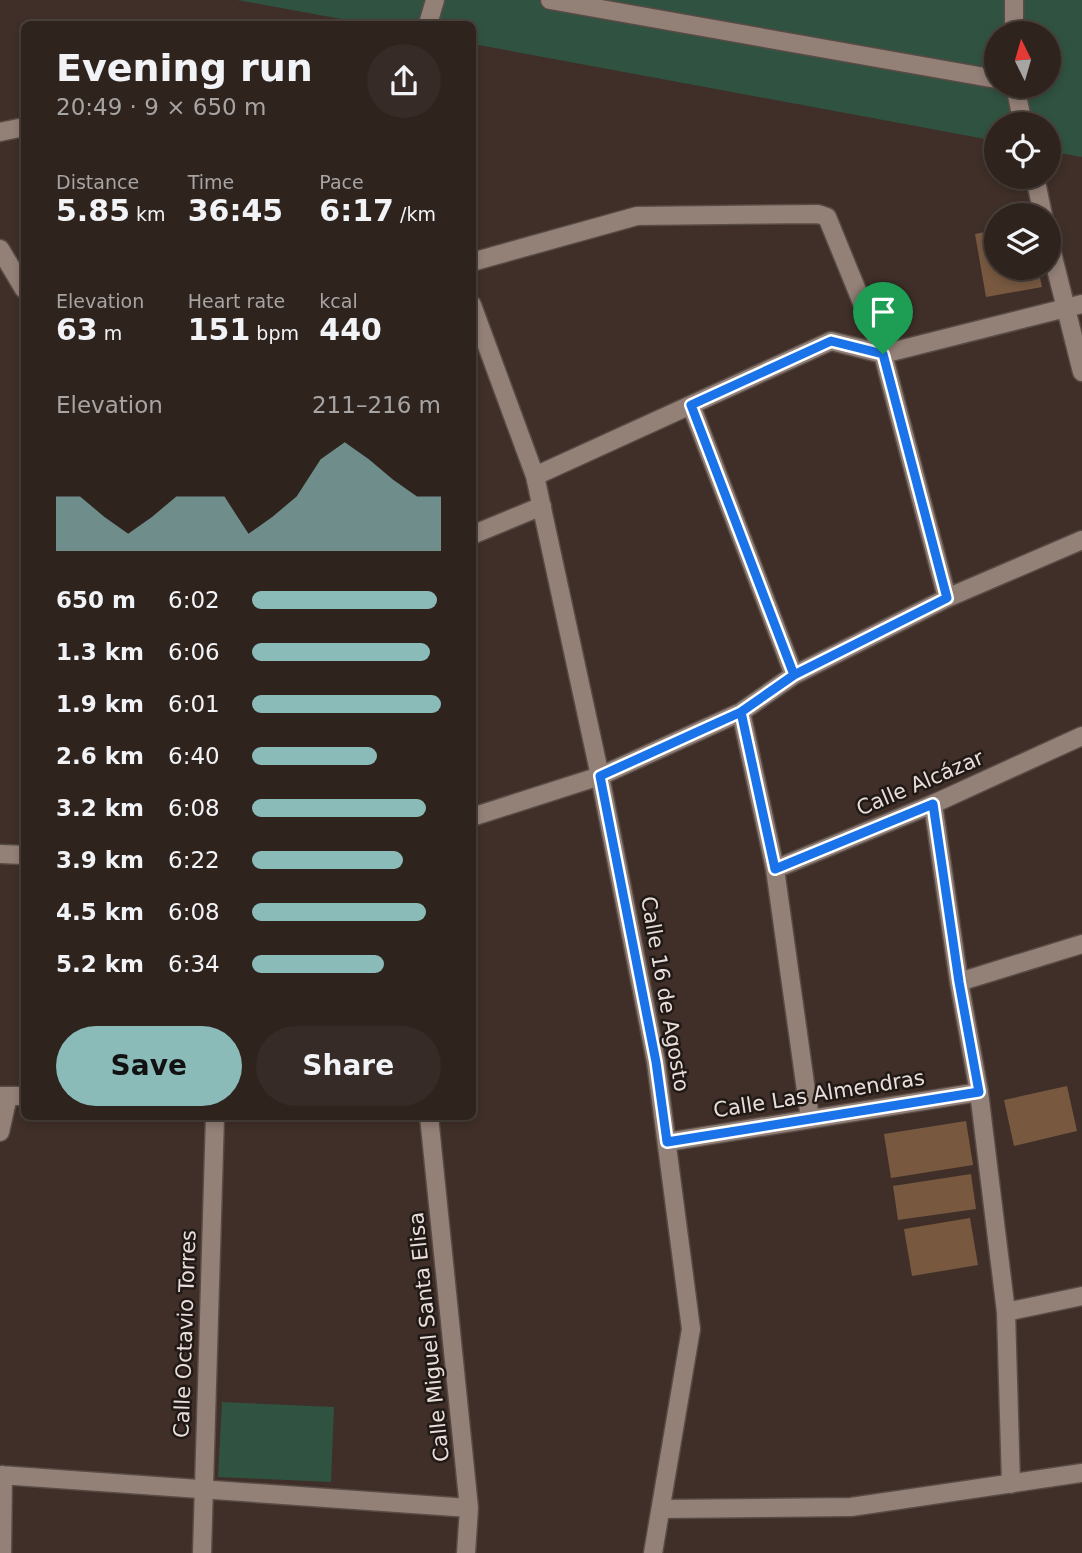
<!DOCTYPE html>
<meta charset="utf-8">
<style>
body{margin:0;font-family:"DejaVu Sans",sans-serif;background:#372b27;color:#f1f3f6;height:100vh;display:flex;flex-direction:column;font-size:26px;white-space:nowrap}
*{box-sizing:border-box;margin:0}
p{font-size:23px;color:#a7a4a4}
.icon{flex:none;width:38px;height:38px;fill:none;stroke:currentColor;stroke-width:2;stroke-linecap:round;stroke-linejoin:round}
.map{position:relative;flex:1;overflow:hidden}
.drawer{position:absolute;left:21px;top:21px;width:455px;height:1099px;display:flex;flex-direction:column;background:#2f231e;border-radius:10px;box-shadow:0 4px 10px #0003,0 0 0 2px #4a403c}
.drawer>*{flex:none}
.needle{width:46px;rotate:355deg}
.fabs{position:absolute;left:984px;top:21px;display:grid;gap:14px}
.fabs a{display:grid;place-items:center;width:77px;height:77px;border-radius:50%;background:#2f231e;box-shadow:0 4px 10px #0003,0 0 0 2px #4a403c;font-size:35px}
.pin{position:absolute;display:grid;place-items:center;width:60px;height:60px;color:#fff;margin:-72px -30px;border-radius:50% 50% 50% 0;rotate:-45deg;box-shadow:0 0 7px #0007}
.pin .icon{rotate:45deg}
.round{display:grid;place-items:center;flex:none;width:74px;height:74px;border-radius:37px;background:#372b27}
.summary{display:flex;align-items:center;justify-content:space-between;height:119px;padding:0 35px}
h1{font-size:38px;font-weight:700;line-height:52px}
.figures{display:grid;grid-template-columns:repeat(3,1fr);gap:10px;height:119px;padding:7px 35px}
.figures div{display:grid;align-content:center}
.figures b{font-size:30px;font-weight:700}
.figures small{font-size:19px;font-weight:400}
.figures p{font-size:19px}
.chart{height:196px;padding:14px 35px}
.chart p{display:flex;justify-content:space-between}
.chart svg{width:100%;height:126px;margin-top:7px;fill:#8bbbb9;opacity:.7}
.primary-button{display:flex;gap:14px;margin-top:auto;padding:14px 35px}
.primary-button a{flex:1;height:80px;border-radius:42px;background:#8bbbb9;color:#111;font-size:28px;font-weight:700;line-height:80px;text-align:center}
.primary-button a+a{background:#372b27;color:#f1f3f6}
ul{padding:0 35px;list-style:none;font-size:23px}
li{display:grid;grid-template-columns:112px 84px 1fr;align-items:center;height:52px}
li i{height:18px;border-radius:9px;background:#8bbbb9}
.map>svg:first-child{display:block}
</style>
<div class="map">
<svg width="1082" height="1553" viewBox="0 0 1082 1553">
<rect width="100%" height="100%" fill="#3f2f28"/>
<!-- green -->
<path fill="#305241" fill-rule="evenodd" d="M237,0h845v157l-34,-6v-27h-52v17l-523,-97 -1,-20h-104zM996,33h52v53h-52z
M222,1402l112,5 -3,75 -113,-5z"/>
<!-- building -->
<path fill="#785940" d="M996,230v38h42l4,19 -56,10 -11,-63z
M1067,1086l10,45 -63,15 -10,-46z
M966,1121l7,44 -82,13 -7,-44z
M971,1174l5,35 -78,11 -5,-34z
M970,1218l8,47 -66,11 -8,-47z"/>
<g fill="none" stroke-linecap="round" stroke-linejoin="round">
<defs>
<path id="minor" d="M550,0l446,79
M1014,0v33
M428,24l7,-24
M1015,86l8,38
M0,132l24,-5
M1035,177l8,38
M1048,237l34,135
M0,249l24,40
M472,262l165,-46 181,-2 9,3 56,137 64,244
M472,305l63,171 65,300 56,286 35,267 -38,224
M691,405l103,270
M535,476l296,-135 52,13 199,-50
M472,535l70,-29
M741,712l34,157 35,250
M933,804l26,178 20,110 27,220 5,172
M472,817l128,-41 141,-64 53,-37 153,-77 135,-58
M0,854l24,1
M775,869l158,-65 149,-68
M959,982l123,-38
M0,1096h24
M429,1116l40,392 -3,45
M0,1132l8,-36
M667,1142l312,-50
M1006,1312l76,-16
M0,1475l469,33
M663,1509l188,-2 231,-34
M2,1553l1,-78
M202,1553l13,-437"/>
</defs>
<!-- minor casing -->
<use href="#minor" stroke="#584b45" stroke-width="21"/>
<!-- minor -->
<use href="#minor" stroke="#938077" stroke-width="18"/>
</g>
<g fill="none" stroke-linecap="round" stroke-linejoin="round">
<defs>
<path id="route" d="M883,354l64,244 -153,77 -53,37 -141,64 56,286 11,80 312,-50 -20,-110 -26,-178 -158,65 -34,-157 53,-37 -103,-270 140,-64 52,13"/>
</defs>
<!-- route casing -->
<use href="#route" stroke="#fff" stroke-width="14"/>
<!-- route -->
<use href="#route" stroke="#1a73e8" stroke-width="9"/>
</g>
<g text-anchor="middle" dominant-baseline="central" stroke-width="5" stroke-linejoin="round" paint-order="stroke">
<!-- street labels -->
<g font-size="21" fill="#e9deda" stroke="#201916">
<text transform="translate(920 783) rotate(-23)">Calle Alcázar</text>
<text transform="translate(665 994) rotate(80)">Calle 16 de Agosto</text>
<text transform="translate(819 1094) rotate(-9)">Calle Las Almendras</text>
<text transform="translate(185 1334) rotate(-88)">Calle Octavio Torres</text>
<text transform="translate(429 1337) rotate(-96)">Calle Miguel Santa Elisa</text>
</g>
</g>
</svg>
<div class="fabs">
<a><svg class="needle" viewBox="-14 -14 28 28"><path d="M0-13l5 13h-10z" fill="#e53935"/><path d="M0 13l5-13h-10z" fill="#a7a4a4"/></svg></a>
<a><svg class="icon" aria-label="locate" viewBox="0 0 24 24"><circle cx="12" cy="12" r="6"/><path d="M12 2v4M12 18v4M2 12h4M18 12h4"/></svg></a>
<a><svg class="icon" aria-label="layers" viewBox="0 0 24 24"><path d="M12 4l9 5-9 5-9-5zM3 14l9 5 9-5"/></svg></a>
</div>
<div class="pin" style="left:883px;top:354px;background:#1e9e55"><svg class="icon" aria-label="arrive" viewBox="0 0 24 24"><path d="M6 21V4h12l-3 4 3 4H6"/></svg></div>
<section class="drawer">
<div class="summary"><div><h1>Evening run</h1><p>20:49 · 9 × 650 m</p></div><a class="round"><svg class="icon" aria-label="share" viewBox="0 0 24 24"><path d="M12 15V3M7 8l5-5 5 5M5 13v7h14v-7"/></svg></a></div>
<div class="figures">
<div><p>Distance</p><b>5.85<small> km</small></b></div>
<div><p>Time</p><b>36:45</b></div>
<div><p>Pace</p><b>6:17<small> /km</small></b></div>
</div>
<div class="figures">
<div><p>Elevation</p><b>63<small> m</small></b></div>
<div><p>Heart rate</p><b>151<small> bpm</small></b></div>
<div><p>kcal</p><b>440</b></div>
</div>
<div class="chart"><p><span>Elevation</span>211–216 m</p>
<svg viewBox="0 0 160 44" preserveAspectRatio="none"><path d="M0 44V25L10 25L20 32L30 38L40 32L50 25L60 25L70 25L80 38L90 32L100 25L110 12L120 6L130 12L140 19L150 25L160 25V44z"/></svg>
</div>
<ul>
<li><b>650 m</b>6:02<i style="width:98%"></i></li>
<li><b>1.3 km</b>6:06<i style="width:94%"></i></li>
<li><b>1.9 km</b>6:01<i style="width:100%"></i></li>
<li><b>2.6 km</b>6:40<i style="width:66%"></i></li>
<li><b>3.2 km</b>6:08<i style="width:92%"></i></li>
<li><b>3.9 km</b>6:22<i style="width:80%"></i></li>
<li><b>4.5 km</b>6:08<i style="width:92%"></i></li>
<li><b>5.2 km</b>6:34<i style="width:70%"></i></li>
</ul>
<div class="primary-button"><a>Save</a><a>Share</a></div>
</section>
</div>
